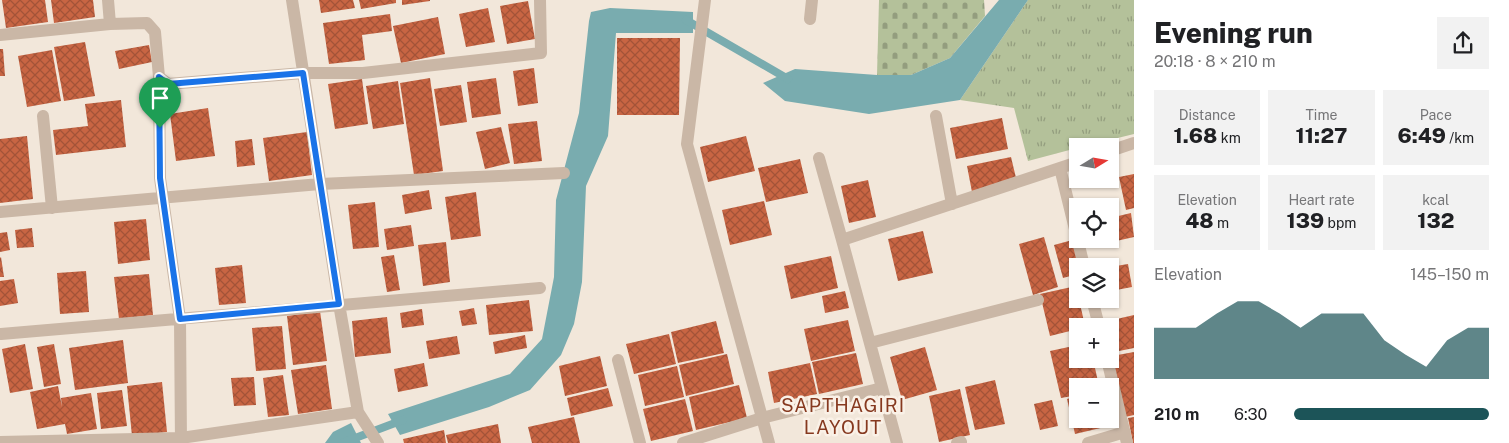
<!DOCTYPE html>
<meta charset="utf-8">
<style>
body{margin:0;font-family:"Public Sans",sans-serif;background:#f2f2f2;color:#202124;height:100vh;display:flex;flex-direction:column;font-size:19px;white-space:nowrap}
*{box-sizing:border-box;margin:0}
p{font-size:16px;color:#757577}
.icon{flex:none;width:28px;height:28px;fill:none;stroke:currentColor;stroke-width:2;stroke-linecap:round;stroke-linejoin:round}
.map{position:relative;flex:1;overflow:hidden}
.details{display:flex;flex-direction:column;background:#fff;width:375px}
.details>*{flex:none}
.needle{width:32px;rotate:79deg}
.fabs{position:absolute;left:1069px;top:138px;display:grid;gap:10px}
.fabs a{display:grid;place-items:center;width:50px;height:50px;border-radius:0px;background:#fff;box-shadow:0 1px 4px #0004;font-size:25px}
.pin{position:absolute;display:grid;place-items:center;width:42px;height:42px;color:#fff;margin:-51px -21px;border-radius:50% 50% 50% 0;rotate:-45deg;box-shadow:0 0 5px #0007}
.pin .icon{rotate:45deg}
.round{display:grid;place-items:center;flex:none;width:52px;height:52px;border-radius:0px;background:#f2f2f2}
.summary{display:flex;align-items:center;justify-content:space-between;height:85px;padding:0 20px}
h1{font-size:28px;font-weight:800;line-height:38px}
.metrics{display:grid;grid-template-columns:repeat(3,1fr);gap:8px;height:85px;padding:5px 20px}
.metrics div{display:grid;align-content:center;border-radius:0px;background:#f2f2f2;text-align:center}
.metrics b{font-size:21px;font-weight:800}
.metrics small{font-size:14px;font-weight:400}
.metrics p{font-size:14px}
.chart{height:140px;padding:10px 20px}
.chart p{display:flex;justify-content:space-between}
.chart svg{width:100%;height:90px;margin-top:5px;fill:#1c5458;opacity:.7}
ul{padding:0 20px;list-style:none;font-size:16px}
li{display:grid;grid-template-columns:80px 60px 1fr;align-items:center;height:38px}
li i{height:12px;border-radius:6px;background:#1c5458}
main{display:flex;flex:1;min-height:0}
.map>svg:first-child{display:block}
</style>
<main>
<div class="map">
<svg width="1134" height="443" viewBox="0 0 1134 443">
<defs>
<pattern id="grass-tufts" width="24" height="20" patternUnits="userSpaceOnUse" patternTransform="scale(1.25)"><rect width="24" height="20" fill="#b4c19a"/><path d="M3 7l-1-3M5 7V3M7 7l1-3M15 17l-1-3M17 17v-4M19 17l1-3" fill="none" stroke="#939d7e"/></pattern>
<pattern id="cemetery-stones" width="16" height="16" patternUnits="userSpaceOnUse" patternTransform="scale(1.25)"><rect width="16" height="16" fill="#b4c19a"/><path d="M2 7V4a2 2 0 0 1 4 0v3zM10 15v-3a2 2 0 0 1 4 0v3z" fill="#939d7e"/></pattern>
<pattern id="building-cross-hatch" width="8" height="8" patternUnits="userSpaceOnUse" patternTransform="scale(1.25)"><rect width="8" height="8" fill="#c86543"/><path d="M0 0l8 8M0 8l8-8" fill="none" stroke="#a35338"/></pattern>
</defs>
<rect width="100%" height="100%" fill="#f2e7da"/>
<!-- grass -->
<path fill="url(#grass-tufts)" d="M1028,0h106v134l-49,12h-7l-1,2 -49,13 -14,-53 -54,-8z"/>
<!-- cemetery -->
<path fill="url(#cemetery-stones)" d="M879,0h105l1,16 -35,42 -39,17h-34z"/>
<!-- water -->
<path fill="#79acaf" d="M999,0h29l-68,100 -91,14 -84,-13 -22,-18 32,-14 82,6h34l39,-17z
M610,8l83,4v21h-77l-8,103 -22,50 -4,96 -8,42 -13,31 -31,35 -41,17 -89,28 -12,-21 122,-40 32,-35 12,-62 2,-77 23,-87 10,-92 2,-9z
M351,423l10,20h-36l8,-11z"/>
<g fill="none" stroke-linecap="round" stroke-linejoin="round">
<!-- stream -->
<path stroke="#79acaf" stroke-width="8" d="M686,20l102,59
M342,443l61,-23"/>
</g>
<!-- building -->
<path fill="url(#building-cross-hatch)" d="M2,0h43l3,22 -42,6z
M51,0h42l2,17 -41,6z
M319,0h34l2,8 -34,5z
M359,0h37v3l-35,6z
M402,0h28v1l-28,4z
M528,1l7,38 -28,5 -7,-38z
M488,8l7,34 -29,5 -7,-33z
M390,14l2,17 -30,4 3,25 -36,4 -6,-41z
M438,17l7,37 -44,9 -8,-37z
M617,38h63l-1,77h-62z
M85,42l10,54 -31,5 -10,-54z
M149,45l3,17 -33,7 -4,-18z
M0,49h3l2,27h-5z
M52,50l9,51 -34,6 -9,-51z
M534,68l4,35 -20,3 -5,-35z
M430,78l13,93 -29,4 -14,-92z
M496,78l5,36 -29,4 -5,-36z
M362,79l6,45 -33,5 -7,-45z
M398,81l6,43 -31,5 -7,-43z
M461,85l6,37 -27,4 -6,-37z
M121,100l5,47 -70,8 -3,-25 35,-4 -3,-22z
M208,108l7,48 -39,5 -6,-47z
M1002,118l6,31 -52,10 -6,-31z
M537,121l5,40 -28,3 -6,-40z
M501,127l9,36 -25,6 -9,-37z
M307,132l5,43 -43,6 -6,-43z
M27,136l6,63 -33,4v-64z
M746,136l9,35 -47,11 -8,-35z
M252,139l3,26 -18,2 -2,-26z
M1011,157l6,25 -45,10 -5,-26z
M800,159l8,34 -42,9 -8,-34z
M1134,174v34l-8,2 -7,-33z
M868,180l8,37 -27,6 -8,-37z
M429,190l3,19 -27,5 -3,-19z
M476,192l5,44 -30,4 -6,-43z
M764,201l8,34 -42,10 -8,-35z
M375,202l4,45 -26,2 -5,-44z
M1131,213l3,24 -31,7 -1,-5h8v-21z
M146,219l4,41 -32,4 -4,-42z
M411,225l3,21 -27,4 -3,-21z
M32,228l2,19 -17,1 -2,-18z
M923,231l10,42 -35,8 -10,-42z
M7,232l3,18 -10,2v-19z
M1044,237l14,50 -25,8 -14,-51z
M1076,239l7,27h-5v8l-15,4 -9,-33z
M446,242l4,40 -27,4 -5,-41z
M394,255l6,35 -13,2 -6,-35z
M831,256l7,32 -47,11 -7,-33z
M1,257l3,20h-4v-19z
M1128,264l4,23 -21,4 -1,-24z
M242,265l4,38 -27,2 -4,-37z
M86,271l3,41 -29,2 -3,-41z
M149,274l4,41 -34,4 -5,-42z
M14,279l4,24 -18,3v-25z
M1076,286l9,40h-7v3l-28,7 -10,-42z
M845,291l4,17 -24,5 -3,-17z
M529,300l4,31 -44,4 -3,-30z
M474,308l3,16 -15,2 -3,-15z
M422,309l2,16 -22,3 -2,-15z
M320,311l7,50 -34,4 -6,-49z
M1134,315v33l-20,4 -4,-26 -2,-5z
M387,317l4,36 -36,4 -3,-36z
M848,320l7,31 -44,10 -7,-32z
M716,321l8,32 -46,10 -7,-31z
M282,326l4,43 -30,2 -4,-43z
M669,334l7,30 -42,10 -8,-30z
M525,335l2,13 -32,6 -2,-12z
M457,336l3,18 -31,5 -3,-18z
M123,340l5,43 -53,7 -6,-42z
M25,344l8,45 -23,4 -8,-44z
M54,344l7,40 -17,3 -7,-40z
M1078,345v14h15l6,27h-21v9l-17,3 -11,-47z
M925,347l12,43 -35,10 -12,-43z
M1134,352v63l-9,2 -13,-61z
M856,353l7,31 -44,10 -7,-32z
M727,354l7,30 -48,12 -7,-31z
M600,356l7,30 -42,10 -6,-30z
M424,363l4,23 -30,6 -4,-23z
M810,363l7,31 -43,9 -6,-31z
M326,365l6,44 -34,5 -7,-44z
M677,366l7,31 -39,9 -7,-31z
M283,375l6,40 -21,2 -5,-39z
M254,377l2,28 -22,1 -3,-28z
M995,380l10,44 -30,6 -10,-43z
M162,382l5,50 -35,4 -5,-50z
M739,385l8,33 -51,12 -7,-33z
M58,386l4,21 -1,-9 30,-5 6,36 -30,5 -2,-10 -28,5 -7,-37z
M608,388l5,18 -42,10 -4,-18z
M960,389l10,46 -31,7 -10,-46z
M122,390l5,36 -26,3 -4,-36z
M1078,396v23h30l1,7 -34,8 -8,-35z
M685,399l8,32 -42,10 -8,-32z
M1052,400l6,26 -18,4 -6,-26z
M574,417l6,26h-48l-4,-16z
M1134,417v26h-1l-5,-25z
M498,424l3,19h-53l-2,-8z
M444,430l2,13h-42l-1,-4z"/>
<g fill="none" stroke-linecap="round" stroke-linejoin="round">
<!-- minor -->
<path stroke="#cab7a6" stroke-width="12" d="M108,0l2,24
M292,0l47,304 19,108 20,31
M705,0l-18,144 82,299
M810,19l2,-19
M0,35l110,-11 37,-1 8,9 4,45 9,7 135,-11h60l178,-20 -1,-53
M159,77l1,101 20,141 1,124
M43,116l9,92
M936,116l16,88
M1110,151l24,-8
M819,158l23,82 236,-78
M1060,168l24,98
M0,212l320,-28 244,-11
M842,240l55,203
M1092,299l7,27
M1,334l539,-46
M870,343l168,-43
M1107,359l20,84
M618,360l22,83
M0,442l181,-4 177,-26
M683,443l79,-25 120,-30
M957,443l4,-1
M1088,443l37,-11"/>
</g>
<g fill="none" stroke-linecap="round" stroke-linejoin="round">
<defs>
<path id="route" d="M303,73l36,231 -159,15 -20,-141 -1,-101 9,7z"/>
</defs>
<!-- route casing -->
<use href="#route" stroke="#fff" stroke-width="10"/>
<!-- route -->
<use href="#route" stroke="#1a73e8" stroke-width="6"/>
</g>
<g text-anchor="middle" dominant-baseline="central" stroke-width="5" stroke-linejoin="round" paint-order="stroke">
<!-- neighbourhood labels -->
<g font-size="19" letter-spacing="1" fill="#86391f" stroke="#faf1e7">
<text x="843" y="405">SAPTHAGIRI<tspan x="843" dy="22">LAYOUT</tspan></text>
</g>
</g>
</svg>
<div class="fabs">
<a><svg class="needle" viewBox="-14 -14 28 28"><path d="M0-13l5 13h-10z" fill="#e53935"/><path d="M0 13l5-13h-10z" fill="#757577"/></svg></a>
<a><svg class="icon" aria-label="locate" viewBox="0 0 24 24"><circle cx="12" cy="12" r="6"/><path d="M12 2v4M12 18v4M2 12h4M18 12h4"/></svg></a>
<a><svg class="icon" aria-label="layers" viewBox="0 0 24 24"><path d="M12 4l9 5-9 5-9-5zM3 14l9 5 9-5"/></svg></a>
<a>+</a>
<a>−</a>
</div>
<div class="pin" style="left:160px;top:128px;background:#1e9e55"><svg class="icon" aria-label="arrive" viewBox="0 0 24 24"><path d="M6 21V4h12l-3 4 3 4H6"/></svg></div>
</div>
<section class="details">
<div class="summary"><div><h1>Evening run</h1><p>20:18 · 8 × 210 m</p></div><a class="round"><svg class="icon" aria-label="share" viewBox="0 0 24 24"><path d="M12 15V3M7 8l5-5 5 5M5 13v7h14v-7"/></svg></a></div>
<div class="metrics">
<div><p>Distance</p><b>1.68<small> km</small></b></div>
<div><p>Time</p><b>11:27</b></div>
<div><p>Pace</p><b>6:49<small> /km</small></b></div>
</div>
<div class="metrics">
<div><p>Elevation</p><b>48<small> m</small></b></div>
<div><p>Heart rate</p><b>139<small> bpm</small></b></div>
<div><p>kcal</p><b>132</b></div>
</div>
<div class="chart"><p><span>Elevation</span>145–150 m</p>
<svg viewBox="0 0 160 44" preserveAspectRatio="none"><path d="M0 44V19L10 19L20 19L30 12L40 6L50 6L60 12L70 19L80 12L90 12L100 12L110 25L120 32L130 38L140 25L150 19L160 19V44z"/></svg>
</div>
<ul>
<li><b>210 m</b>6:30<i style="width:100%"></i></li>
</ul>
</section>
</main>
